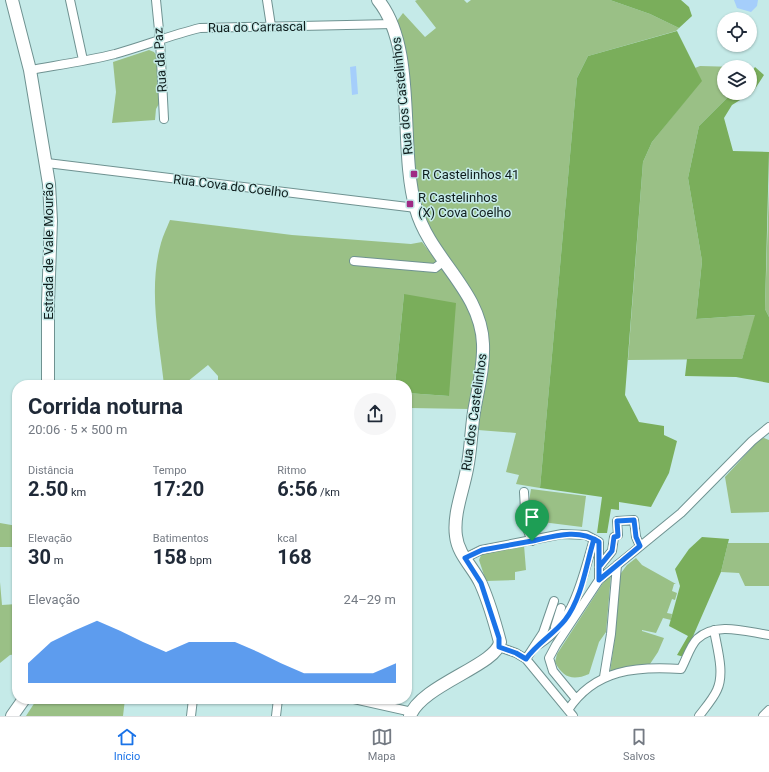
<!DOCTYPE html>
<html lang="pt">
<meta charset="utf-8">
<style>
body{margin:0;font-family:Roboto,sans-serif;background:#f6f6f7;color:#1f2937;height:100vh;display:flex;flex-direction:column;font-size:15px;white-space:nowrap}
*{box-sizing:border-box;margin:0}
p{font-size:13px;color:#747a83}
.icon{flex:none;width:22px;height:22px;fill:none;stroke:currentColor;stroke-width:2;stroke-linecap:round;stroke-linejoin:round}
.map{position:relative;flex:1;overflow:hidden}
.panel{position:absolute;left:12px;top:380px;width:400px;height:324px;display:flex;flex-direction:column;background:#fff;border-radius:16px;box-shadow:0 1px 3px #0004}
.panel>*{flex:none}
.buttons{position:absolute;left:717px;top:12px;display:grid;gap:8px}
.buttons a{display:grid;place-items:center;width:40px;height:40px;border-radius:50%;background:#fff;box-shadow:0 1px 3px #0004;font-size:20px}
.pin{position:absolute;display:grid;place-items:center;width:34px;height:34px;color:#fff;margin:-41px -17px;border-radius:50% 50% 50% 0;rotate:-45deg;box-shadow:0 0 4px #0007}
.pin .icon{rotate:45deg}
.round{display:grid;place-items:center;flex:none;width:42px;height:42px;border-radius:21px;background:#f6f6f7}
.overview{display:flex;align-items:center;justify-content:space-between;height:68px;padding:0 16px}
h1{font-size:22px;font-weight:700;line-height:30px}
.stats{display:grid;grid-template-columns:repeat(3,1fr);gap:6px;height:68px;padding:4px 16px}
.stats div{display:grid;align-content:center}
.stats b{font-size:20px;font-weight:700}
.stats small{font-size:11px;font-weight:400}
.stats p{font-size:11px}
.chart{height:112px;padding:8px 16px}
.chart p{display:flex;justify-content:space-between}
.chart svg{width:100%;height:72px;margin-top:4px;fill:#1a73e8;opacity:.7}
.dock{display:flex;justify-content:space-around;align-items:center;height:56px;border-top:1px solid #e0e1e3;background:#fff;font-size:11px;color:#747a83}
.dock a{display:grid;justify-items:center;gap:2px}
.dock .on{color:#1a73e8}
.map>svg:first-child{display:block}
</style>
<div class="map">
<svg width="769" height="716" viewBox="0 0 769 716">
<rect width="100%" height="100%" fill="#c5eae8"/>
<!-- green -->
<path fill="#9ac086" d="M417,0h47l3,3 4,-3h139l40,14 29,14 -3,3 -88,25 -11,22 -37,410 -24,-4 3,-9 -13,-3 10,-39 -38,-3c9,-66 23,-97 -18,-156 -13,-18 -31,-37 -37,-58 -16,-62 -19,-131 -26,-195l6,-8 22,24 11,-9 -21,-27z
M149,50l5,2 2,3 4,47 -4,7 -1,11 -43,3 4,-31 -3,-30z
M700,66l37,1h-13v26h8l-33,33 -11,52 14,83 -6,58 60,-4 -14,44 -114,1 15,-198 9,-20 49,-61 -6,-13z
M769,186v131l-4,-8z
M170,220l122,15 119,9 11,-2c26,35 61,70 56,118 -2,16 -6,33 -9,49l-59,-1 -3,28v-43l42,3 -45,-102 -9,91h-177v-9l-10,-11 -21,17v3h-23c-5,-46 -16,-96 -3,-142 2,-8 6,-15 9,-23z
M764,438l5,2v72l-38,1 -6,-36 35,-38z
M531,489l55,7 -4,31 -56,-7z
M0,523l17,3v21h-17z
M728,543h41v43h-24l-6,-13 -18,-1z
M524,545l2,25 -11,2v8l-29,1 -7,-21 3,-7z
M636,558l6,7 34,19h-2l-2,7 5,2 -2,7 -3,-1 -5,14 5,1 -1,6 -8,-2 -7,15 -14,-3v1l22,7 -6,14 -8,12 -40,8 5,-35 3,-60 9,-12z
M611,575l-5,57 -7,10 -10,32c-16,7 -26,4 -34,-12l2,-8 46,-71z
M0,582l2,23 15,-1v50l-7,1 -10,8z
M37,699h88l-2,17h-97z"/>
<!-- forest -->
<path fill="#7aae5b" d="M610,0h71l8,7 3,9 -13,12 -29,-14z
M677,31l25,50 -50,61 -9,20 -18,233 14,27 25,4v9l13,6 -8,32 -18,34 -32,-5v8l-8,-1 -4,24h-10l5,-36 -62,-9 37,-410 11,-22z
M755,67l9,8 -11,17 -21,13 -8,13 9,33 36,1 -4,157 4,8v66l-33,-6 -51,-1 2,-17h55l13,-44 -59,4 6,-58 -14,-83 11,-52 33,-33h18v-19z
M404,294l52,9 -7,93 -42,-3v-8h-12z
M702,537l27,2 -8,33 -37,85 -7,-2 11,-19 -19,-10 11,-40 -5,-17 14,-20z"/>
<!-- water -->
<path fill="#a5cefb" d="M734,0h24l-1,6 -6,6 -14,-4z
M356,66l2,28 -6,1 -2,-28z"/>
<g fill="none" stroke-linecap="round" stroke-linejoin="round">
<defs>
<path id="street" d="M70,0l13,60
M156,0l4,40 4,79
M267,0l4,26
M30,70c28,-5 57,-9 85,-16 29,-8 56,-19 85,-26l193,-4
M47,163l369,45
M354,261l81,7 9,-7
M524,492l2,34 6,15
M465,558l16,-8 81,-16 24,1 13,7v38
M599,567l13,-16 2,-14 4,-2 -1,-14 17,-1 2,17 4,9
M555,627l6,-19
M499,647l17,6 10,6 47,57
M534,647c40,-21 48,-68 60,-108
M526,659l17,-26 11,-32
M604,677l7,-43 6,-69
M354,699l58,13
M576,699l-23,-28 -4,-13 7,-13 43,-65 82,-67 71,-72 17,-14
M568,710c27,-41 69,-44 113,-41 5,-9 9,-23 16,-30 19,-18 50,-7 72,-4
M191,716l2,-17
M276,716l2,-17
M699,716c6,-8 14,-17 18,-26 8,-17 0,-42 -3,-60
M763,716l6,-6"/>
<path id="secondary" d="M12,0l18,70 19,114 2,37 -3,82v82
M378,0c40,49 20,148 38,209 14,50 65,81 67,135 1,23 -5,45 -9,68 -3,19 -3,38 -7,57 -4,22 -14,45 -11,67 2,19 18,32 25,48 8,18 14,39 19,58 -3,23 -79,43 -90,74
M12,716l12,-17"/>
</defs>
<!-- street casing -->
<use href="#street" stroke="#6f9291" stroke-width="10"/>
<!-- secondary casing -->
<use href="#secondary" stroke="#6f9291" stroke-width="14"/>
<!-- street -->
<use href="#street" stroke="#fff" stroke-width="8"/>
<!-- secondary -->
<use href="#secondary" stroke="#fff" stroke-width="12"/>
</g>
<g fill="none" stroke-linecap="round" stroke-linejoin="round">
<defs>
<path id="route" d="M532,541l-50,9 -17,8 16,25 18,55v9l17,6 10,6c10,-15 27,-24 39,-39 17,-22 21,-55 29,-81l5,3v38l41,-34 -4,-9 -2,-17 -17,1 1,15 -4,1 -2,14 -13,16v-25c-20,-14 -45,-6 -67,-1"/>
</defs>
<!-- route casing -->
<use href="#route" stroke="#fff" stroke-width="8"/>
<!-- route -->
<use href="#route" stroke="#1a73e8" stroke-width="5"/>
</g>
<!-- markers -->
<g fill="#9f2b85" stroke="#c5eae8" stroke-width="1.5">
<rect x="410" y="170" width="8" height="8" rx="2"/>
<rect x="406" y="200" width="8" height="8" rx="2"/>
</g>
<g text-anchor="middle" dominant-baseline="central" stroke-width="3" stroke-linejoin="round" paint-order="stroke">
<!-- street labels -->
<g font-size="13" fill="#0f1d1d" stroke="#c5eae8">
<text transform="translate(257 27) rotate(-1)">Rua do Carrascal</text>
<text transform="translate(160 60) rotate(-94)">Rua da Paz</text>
<text transform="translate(402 96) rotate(-96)">Rua dos Castelinhos</text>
<text transform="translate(231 186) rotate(7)">Rua Cova do Coelho</text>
<text transform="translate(48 251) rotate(-90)">Estrada de Vale Mourão</text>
<text transform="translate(474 412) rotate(-82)">Rua dos Castelinhos</text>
</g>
<!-- poi labels -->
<g font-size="13" fill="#0f1d1d" stroke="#c5eae8" text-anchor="start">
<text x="422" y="174">R Castelinhos 41</text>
<text x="418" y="197">R Castelinhos<tspan x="418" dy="15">(X) Cova Coelho</tspan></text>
</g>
</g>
</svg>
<div class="buttons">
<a><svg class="icon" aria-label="locate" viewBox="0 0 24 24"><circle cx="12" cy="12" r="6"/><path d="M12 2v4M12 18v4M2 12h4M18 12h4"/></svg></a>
<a><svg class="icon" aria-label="layers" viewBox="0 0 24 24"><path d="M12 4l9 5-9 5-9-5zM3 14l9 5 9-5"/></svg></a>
</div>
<div class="pin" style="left:532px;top:541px;background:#1e9e55"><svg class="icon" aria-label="arrive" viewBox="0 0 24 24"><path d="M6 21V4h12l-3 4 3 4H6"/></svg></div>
<section class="panel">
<div class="overview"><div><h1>Corrida noturna</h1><p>20:06 · 5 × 500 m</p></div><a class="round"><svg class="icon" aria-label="share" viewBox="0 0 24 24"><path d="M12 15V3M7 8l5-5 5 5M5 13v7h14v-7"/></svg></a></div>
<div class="stats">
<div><p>Distância</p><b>2.50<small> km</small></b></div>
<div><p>Tempo</p><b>17:20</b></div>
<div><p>Ritmo</p><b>6:56<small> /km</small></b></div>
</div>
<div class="stats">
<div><p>Elevação</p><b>30<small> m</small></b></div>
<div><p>Batimentos</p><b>158<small> bpm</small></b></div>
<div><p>kcal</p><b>168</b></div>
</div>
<div class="chart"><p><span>Elevação</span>24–29 m</p>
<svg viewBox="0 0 160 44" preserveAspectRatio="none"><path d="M0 44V32L10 19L20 12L30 6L40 12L50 19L60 25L70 19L80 19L90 19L100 25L110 32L120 38L130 38L140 38L150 38L160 32V44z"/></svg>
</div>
</section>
</div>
<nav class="dock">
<a class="on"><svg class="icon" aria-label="home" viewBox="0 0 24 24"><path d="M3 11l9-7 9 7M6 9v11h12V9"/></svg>Início</a>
<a><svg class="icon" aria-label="map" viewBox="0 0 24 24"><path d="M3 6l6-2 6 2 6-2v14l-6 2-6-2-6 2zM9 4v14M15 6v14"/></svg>Mapa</a>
<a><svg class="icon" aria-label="saved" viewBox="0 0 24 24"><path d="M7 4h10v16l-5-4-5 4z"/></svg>Salvos</a>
</nav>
